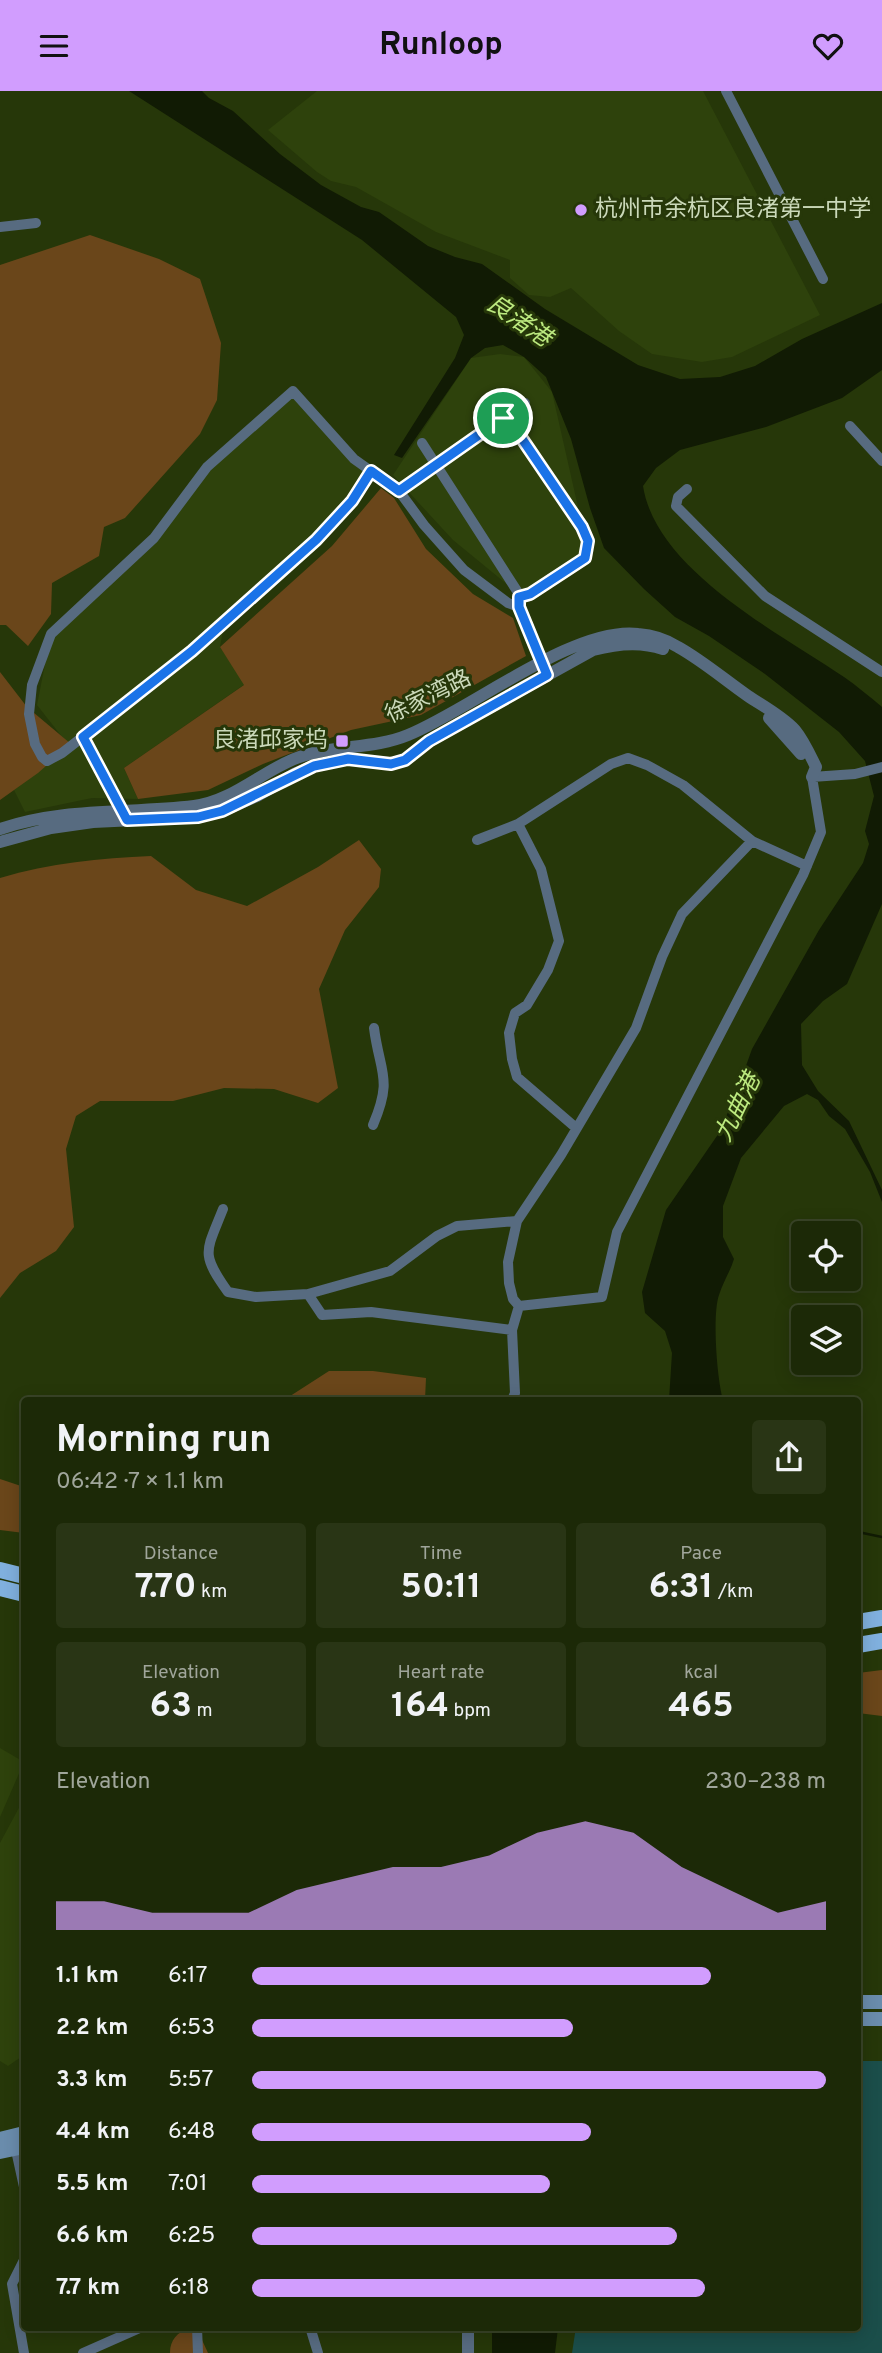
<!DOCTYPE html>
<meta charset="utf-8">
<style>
body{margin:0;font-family:Overpass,"Noto Sans SC",sans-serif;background:#293515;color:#f1f3f6;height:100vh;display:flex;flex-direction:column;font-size:26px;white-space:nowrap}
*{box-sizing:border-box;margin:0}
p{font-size:23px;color:#a0a69b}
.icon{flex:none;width:38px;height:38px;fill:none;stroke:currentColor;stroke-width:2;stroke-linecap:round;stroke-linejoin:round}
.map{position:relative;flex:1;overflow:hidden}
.drawer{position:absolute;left:21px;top:1306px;width:840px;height:934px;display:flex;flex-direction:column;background:#1c2907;border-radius:7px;box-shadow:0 4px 18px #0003,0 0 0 2px #3a4528}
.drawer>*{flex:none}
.fabs{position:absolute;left:791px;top:1130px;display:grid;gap:14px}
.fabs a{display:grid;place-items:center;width:70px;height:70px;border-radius:7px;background:#1c2907;box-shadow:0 4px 18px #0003,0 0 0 2px #3a4528;font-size:35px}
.pin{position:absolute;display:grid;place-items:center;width:60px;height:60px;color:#fff;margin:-30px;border:4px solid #fff;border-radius:50%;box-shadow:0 2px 7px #0007}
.round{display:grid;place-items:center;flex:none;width:74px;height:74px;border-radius:7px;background:#293515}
.overview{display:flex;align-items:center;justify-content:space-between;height:119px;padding:0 35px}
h1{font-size:38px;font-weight:700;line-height:52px}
.metrics{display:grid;grid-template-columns:repeat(3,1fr);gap:10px;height:119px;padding:7px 35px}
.metrics div{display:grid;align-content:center;border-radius:7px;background:#293515;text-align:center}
.metrics b{font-size:35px;font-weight:700}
.metrics small{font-size:19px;font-weight:400}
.metrics p{font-size:19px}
.chart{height:196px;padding:14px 35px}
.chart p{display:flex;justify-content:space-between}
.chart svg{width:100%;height:126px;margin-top:7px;fill:#d19dfe;opacity:.7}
ul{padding:0 35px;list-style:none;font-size:23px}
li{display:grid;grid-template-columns:112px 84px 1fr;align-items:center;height:52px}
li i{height:18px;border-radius:9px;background:#d19dfe}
header{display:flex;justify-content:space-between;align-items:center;height:91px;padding:0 35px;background:#d19dfe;color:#111;font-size:32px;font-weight:700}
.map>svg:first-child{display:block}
</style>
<header><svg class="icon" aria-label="menu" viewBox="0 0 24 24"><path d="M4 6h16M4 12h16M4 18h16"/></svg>Runloop<svg class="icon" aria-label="heart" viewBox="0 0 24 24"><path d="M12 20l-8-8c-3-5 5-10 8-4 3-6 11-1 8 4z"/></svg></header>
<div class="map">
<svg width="882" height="2262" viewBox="0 0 882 2262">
<rect width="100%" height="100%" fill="#263709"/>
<!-- built -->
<path fill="#2e420c" d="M317,0h386l117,224 -88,42 -30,5 -50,-8 -33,-23 -48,-43 -21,9 -21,-2 -19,-17v-18l-74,-28 -80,-45 -25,-6 -14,-9 -49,-42z
M500,263l24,3 28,35 36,159 -3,7 -66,36 -66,-54 -60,-65 78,-117z
M293,300l74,78 -51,71 -91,79 -5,28 25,37 -121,84 14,31 -46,-1 -67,14 -11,-22 56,-43 -33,-42 14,-71 103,-96 53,-71z
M0,1657l24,14 -24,55z
M21,1713l3,2v249l-16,11 -8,-5v-218z"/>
<!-- green -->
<path fill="#6a461a" d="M90,144l69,24 41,20 21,64 -4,57 -17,34 -75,84 -21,9 -5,29 -47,27 -1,31 -23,32 -22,-21h-6v-360z
M381,397l13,10 32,51 47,45 40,24 13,38 -105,59 -70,15 -88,34 -55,26 -70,9 -14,-31 120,-83 -24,-38 112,-101z
M0,581l27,35 44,37 -33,29 -38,27z
M359,749l22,29 -2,18 -34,43 -26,59 19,99 -20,15 -44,-14 -50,-1 -51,13h-73l-24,15 -10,33 8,78 -18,24 -36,22 -20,25v-420c50,-15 100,-20 151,-22l45,34 51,16 71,-39z
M329,1280h44l53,7 -1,22h-141z
M0,1388l24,8v46l-24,-3z
M882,1579v46l-24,-3v-40z
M190,2237l7,1 11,24h-38c0,-13 7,-21 20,-25z"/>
<!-- water -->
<path fill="#111b04" d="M129,0h73l7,7 24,13 47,43 41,31 40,22 18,5 49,34 27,11 27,7 63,45 93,56 42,14 40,-2 35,-11 47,-27 80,-36v67l-40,28 -76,29 -86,23 -24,18 -13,18c13,84 136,147 201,191 13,9 26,20 38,30v197l-35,80 -24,17 -22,23 1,41 16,26 31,30 33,69v12l-12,-30 -25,-43 -16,-13 -11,-16 -11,-6 -23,12 -43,52 -18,48v31l11,22c-4,13 -11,23 -15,36 -7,20 -2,84 4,105h-54l3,-47 -7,-22 -20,-18 -3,-21 24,-82 53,-77 18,-42 15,-42 67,-119 44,-67 6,-19 -4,-13 9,-35 -9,-35 -26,-29 -74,-58 -56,-38 -34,-19 -31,-28 -40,-41 -14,-40 -19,-69 -25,-62 -22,-20 -21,-12 -18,3 -14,10 -69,100 -8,-3 61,-97 9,-23 -8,-18 -94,-77z
M492,2237h66l-3,25h-63z"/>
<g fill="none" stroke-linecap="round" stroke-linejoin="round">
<!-- stream -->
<path stroke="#111b04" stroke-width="2.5" d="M858,1441l24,5"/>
</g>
<!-- building -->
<path fill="#1b4e4a" d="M858,1970h24v292h-310l4,-26h282z"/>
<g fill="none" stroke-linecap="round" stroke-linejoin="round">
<!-- minor -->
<path stroke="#576b80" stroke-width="10" d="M726,0l97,188
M0,136l36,-4
M503,327l11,9 68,100 6,14 -3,17 -55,37 -11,2
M850,335l32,35
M422,352l97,151v9
M371,380l-19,30 -36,39 -123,111 -131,102 -15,8 -5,-4 -7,-13 -6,-30 3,-29 19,-51 103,-96 53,-71 86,-76 61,68 45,32 25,34 40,45 44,33 11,4 28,68
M687,398l-9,8 -2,9 89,90 117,76
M399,400l126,-88
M83,646l41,77
M518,733l23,45 18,72 -11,29 -21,35 -12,8 -6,20 3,26 5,18 58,50
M477,749l41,-16 93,-60 17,-6 19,7 36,20 69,56 55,25
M373,1034c20,-47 7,-51 1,-97
M223,1118c-17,43 -23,44 5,83l28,5 52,-3 82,-23 47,-35 20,-10 60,-5
M308,1203l14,21 49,-3 141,18
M519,1215l83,-9 15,-65 186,-357 18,-43 -9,-55 43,-3 27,-7
M512,1309l3,-7 -3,-63 7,-24 -6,-7 -4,-16 -1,-21 9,-41 44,-66 75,-127 26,-71 20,-43 70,-73
M17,2064l7,32
M197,2236l1,26
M310,2236l8,26
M24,2262l-12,-69 12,-24
M83,2262l59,-26"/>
<!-- tertiary -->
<path stroke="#576b80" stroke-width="12" d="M769,627l32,36
M0,738c64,-22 128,-15 194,-23 38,-5 66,-33 100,-47 37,-15 78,-9 114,-24 62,-25 166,-109 230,-101 14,1 29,6 40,13 25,14 47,33 70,49 15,10 34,20 47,34 9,11 15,25 21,37l-4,10
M0,751l51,-14 42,-6 105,-5 24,-6 35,-15 39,-23 18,-7 34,-7 43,5 14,-4 24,-19 164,-91c22,-6 47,-9 70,-1
M468,2236v26"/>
<!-- secondary -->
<path stroke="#6a8cac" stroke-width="14" d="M858,1911h24
M858,1928h24
M0,2048l24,-6
M0,2061l24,-5"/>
<!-- trunk -->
<path stroke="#80b0de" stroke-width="16" d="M0,1479l24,6
M0,1497l24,6
M858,1531l24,-4
M858,1554l24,-4"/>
</g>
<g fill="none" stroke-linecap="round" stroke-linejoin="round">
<defs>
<path id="route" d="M503,327l11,9 68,100 6,14 -3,17 -55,36 -11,3v10l28,68 -118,66 -24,19 -14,4 -43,-5 -34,7 -92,45 -24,6 -71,3 -44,-83 109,-86 124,-111 36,-39 19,-30 28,20z"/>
</defs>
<!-- route casing -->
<use href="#route" stroke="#fff" stroke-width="14"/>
<!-- route -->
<use href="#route" stroke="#1a73e8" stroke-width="9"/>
</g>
<!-- markers -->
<g fill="#d19dfe" stroke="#263709" stroke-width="2.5">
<circle cx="581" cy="119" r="7"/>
<rect x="335" y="643" width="14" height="14" rx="3.5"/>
</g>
<g text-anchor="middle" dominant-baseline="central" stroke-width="6" stroke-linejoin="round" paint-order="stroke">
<!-- poi labels -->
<g font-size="23" fill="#cbd9ba" stroke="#263709" text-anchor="start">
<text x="595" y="119">杭州市余杭区良渚第一中学</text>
<text x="328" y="650" text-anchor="end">良渚邱家坞</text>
</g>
<!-- street labels -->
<g font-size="23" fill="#cbd9ba" stroke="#263709">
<text transform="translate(429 607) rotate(-26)">徐家湾路</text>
</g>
<!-- water labels -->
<g font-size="24" font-style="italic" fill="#bce97f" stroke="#263709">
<text transform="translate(518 231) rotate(34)">良渚港</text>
<text transform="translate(739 1017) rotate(-64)">九曲港</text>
</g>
</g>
</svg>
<div class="fabs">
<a><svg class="icon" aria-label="locate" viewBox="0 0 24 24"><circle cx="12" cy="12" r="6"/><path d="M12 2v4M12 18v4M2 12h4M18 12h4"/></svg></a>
<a><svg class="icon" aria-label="layers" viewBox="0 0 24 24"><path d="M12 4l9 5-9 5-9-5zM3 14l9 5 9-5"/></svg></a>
</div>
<div class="pin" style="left:503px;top:327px;background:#1e9e55"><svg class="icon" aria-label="arrive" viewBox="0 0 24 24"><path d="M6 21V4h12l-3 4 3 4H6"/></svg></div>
<section class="drawer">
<div class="overview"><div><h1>Morning run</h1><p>06:42 · 7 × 1.1 km</p></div><a class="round"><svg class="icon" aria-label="share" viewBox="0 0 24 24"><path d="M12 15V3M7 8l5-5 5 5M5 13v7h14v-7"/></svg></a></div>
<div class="metrics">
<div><p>Distance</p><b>7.70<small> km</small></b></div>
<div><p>Time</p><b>50:11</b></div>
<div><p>Pace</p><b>6:31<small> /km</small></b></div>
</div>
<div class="metrics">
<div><p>Elevation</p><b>63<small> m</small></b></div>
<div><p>Heart rate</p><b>164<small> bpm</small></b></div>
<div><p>kcal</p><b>465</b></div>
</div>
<div class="chart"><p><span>Elevation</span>230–238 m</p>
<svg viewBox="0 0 160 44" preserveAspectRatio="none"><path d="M0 44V34L10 34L20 38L30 38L40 38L50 30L60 26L70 22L80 22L90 18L100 10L110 6L120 10L130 22L140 30L150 38L160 34V44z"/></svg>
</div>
<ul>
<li><b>1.1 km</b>6:17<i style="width:80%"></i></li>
<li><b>2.2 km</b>6:53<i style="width:56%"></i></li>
<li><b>3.3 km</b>5:57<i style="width:100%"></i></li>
<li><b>4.4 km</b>6:48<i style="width:59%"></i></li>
<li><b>5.5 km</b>7:01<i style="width:52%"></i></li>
<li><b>6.6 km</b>6:25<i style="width:74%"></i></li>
<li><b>7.7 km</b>6:18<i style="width:79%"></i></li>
</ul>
</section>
</div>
